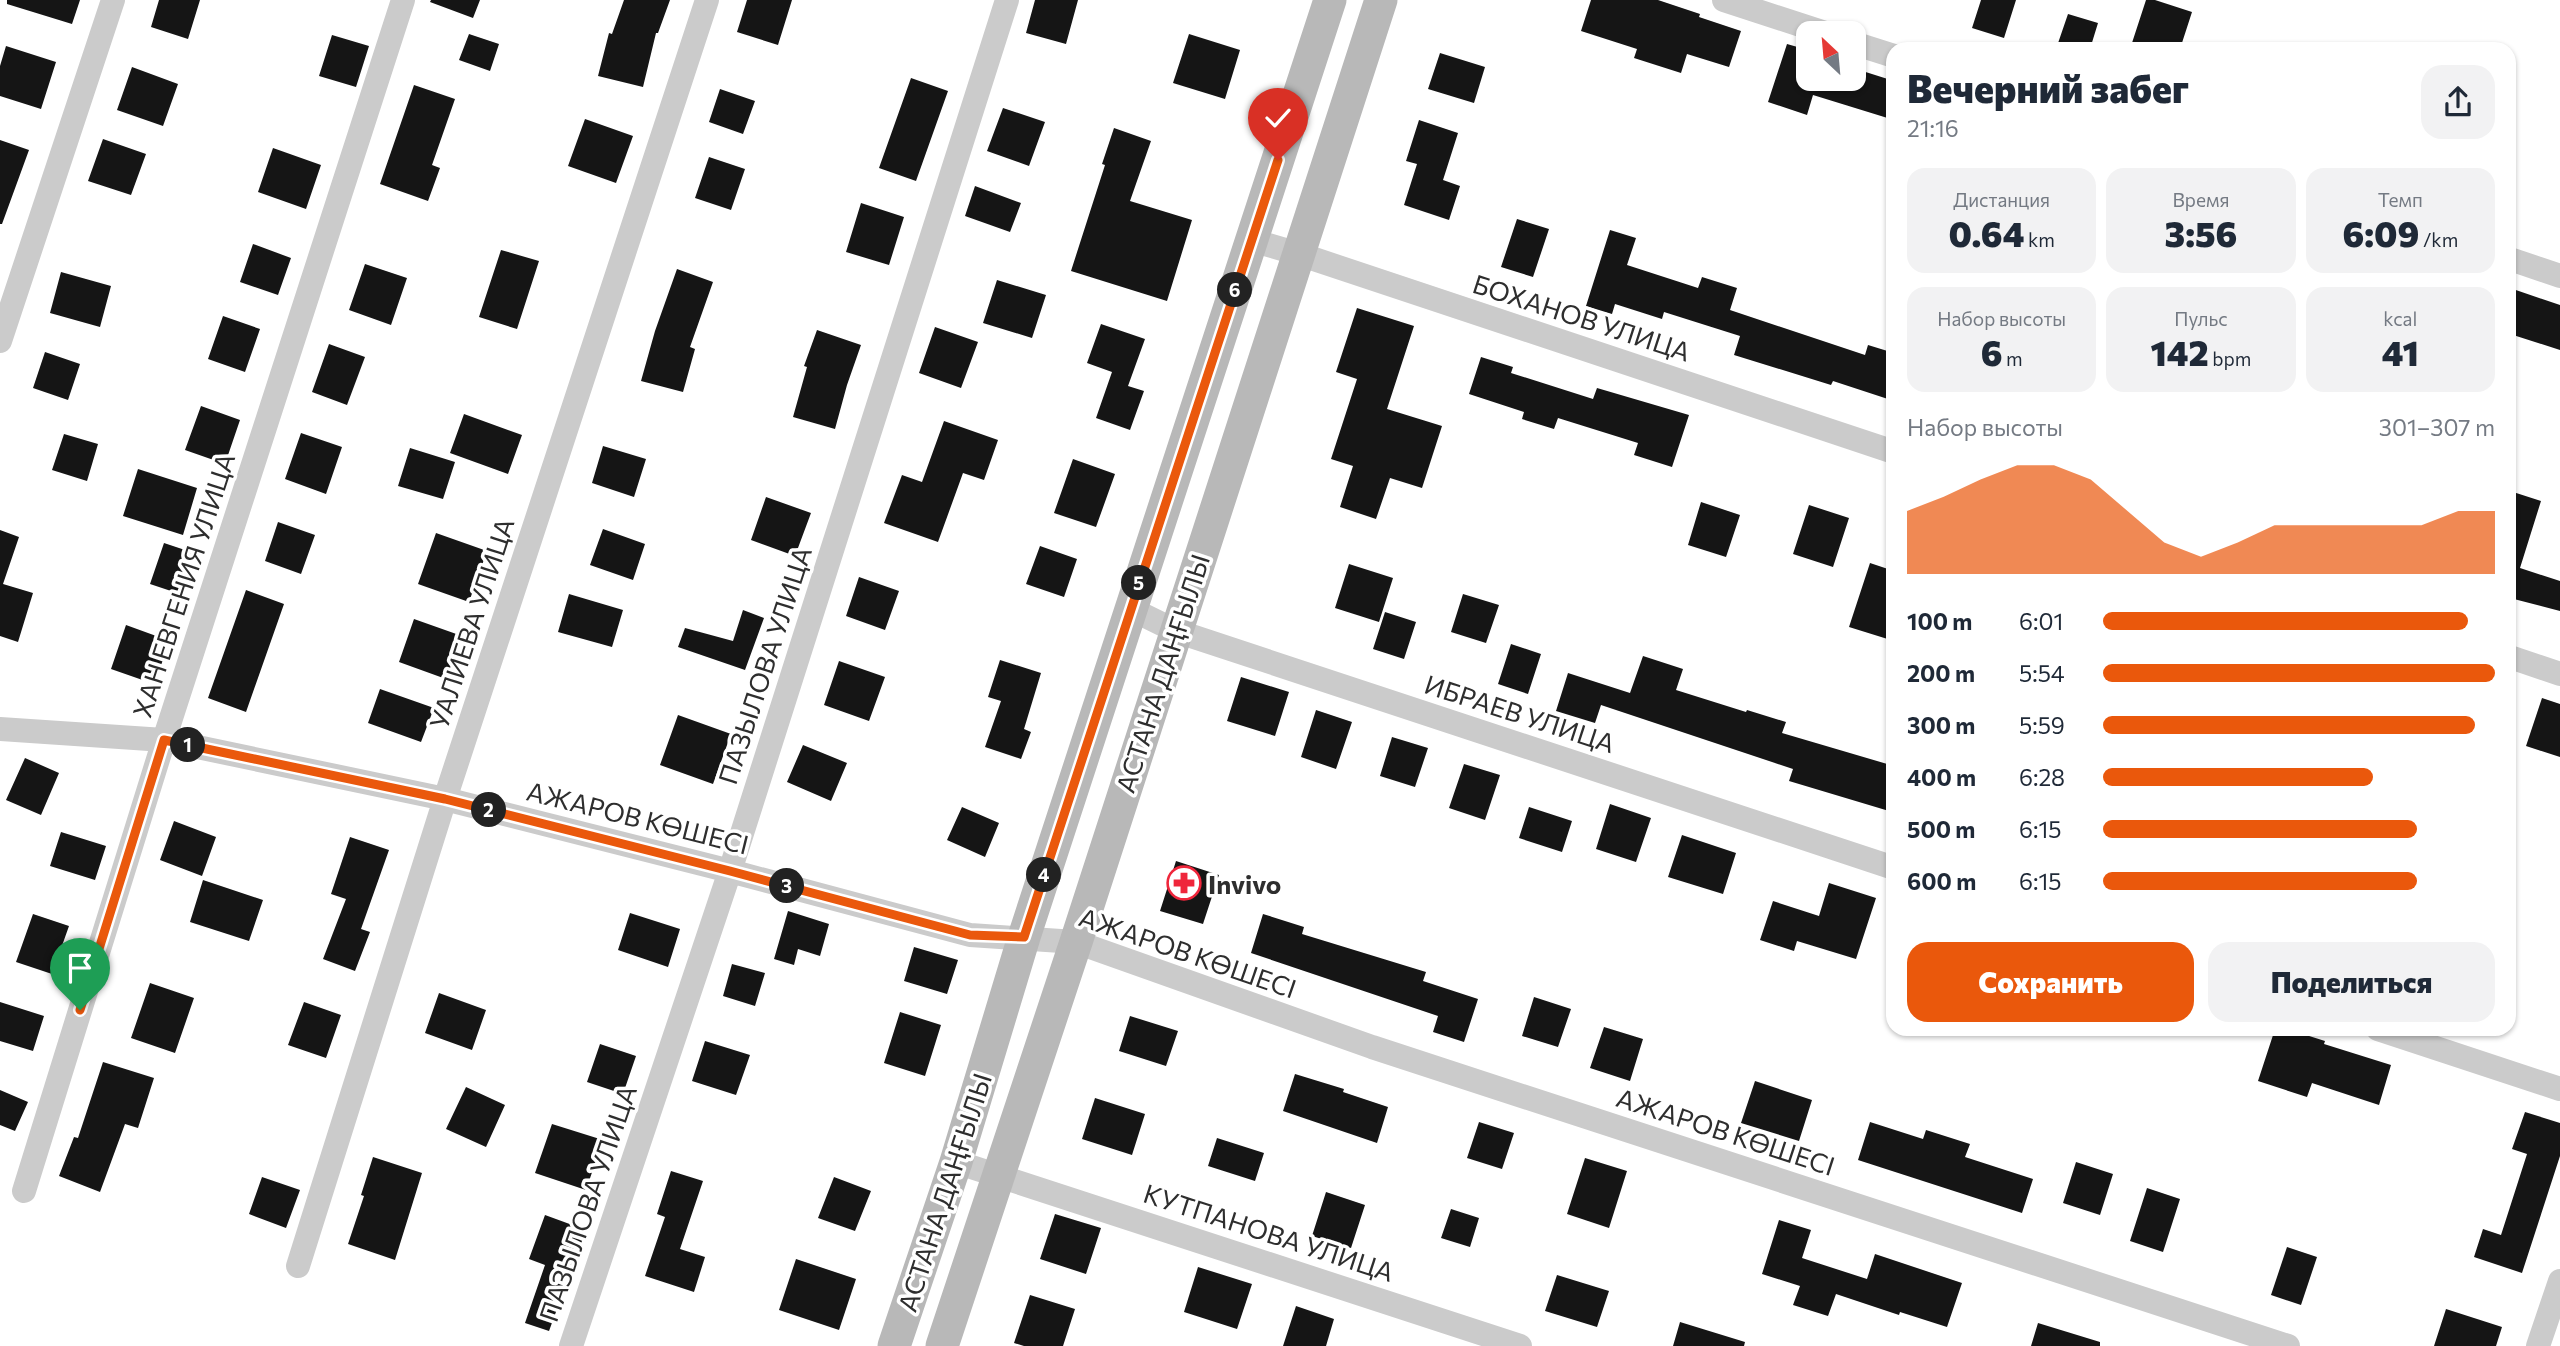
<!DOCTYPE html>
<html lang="ru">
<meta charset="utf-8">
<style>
body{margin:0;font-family:Commissioner,sans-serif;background:#f2f2f3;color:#1f2937;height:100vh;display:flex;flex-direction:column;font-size:26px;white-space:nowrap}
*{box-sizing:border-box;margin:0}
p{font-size:23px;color:#747a83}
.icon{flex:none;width:38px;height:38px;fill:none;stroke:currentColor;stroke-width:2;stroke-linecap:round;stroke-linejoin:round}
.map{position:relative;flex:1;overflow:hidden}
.details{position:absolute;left:1886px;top:42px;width:630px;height:994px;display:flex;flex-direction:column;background:#fff;border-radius:21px;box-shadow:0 2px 5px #0004}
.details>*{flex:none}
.needle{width:46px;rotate:334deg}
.controls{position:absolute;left:1796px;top:21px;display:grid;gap:14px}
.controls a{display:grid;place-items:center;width:70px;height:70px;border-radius:14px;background:#fff;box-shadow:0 2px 5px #0004;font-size:35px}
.pin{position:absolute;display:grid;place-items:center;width:60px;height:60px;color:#fff;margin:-72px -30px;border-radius:50% 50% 50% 0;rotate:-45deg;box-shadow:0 0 7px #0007}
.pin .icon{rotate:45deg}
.km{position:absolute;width:35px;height:35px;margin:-18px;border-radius:50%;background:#222;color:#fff;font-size:19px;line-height:35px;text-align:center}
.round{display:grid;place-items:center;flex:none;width:74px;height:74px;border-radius:21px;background:#f2f2f3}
.headline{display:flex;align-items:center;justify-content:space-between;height:119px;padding:0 21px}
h1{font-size:38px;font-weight:800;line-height:52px}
.figures{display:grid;grid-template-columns:repeat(3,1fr);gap:10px;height:119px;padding:7px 21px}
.figures div{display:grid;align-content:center;border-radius:18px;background:#f2f2f3;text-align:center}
.figures b{font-size:35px;font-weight:800}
.figures small{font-size:19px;font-weight:400}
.figures p{font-size:19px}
.chart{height:196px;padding:14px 21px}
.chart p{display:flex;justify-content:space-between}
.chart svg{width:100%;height:126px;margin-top:7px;fill:#ea580c;opacity:.7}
.primary-button{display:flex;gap:14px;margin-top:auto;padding:14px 21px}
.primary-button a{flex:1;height:80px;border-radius:21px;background:#ea580c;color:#fff;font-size:28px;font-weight:800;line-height:80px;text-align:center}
.primary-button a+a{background:#f2f2f3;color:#1f2937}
ul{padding:0 21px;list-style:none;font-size:23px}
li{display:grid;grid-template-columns:112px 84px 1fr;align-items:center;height:52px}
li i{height:18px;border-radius:9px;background:#ea580c}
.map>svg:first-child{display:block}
</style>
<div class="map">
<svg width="2560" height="1346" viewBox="0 0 2560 1346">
<rect width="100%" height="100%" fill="#fff"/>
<!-- building -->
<path fill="#151515" d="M7,0h73l-8,24 -65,-20z
M159,0h41l-12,39 -37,-12z
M431,0h49l-7,18 -43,-16z
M624,0h46l-12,33h-2l-13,54 -45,-11 11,-43 3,1z
M747,0h45l-14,45 -41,-13z
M1035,0h43l-12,44 -40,-11z
M1591,0h67l42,14 -1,3 42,14 -12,36 -42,-13 -6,19 -47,-15 3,-9 -56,-18z
M1981,0h35l-12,38 -32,-10z
M2146,0h9l37,12 -12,37h-50z
M2068,14l30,9 -8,26h-34z
M469,34l30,10 -9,27 -31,-11z
M1189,34l51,16 -15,49 -52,-16z
M332,35l37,11 -13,41 -37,-11z
M1787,44l21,6v29h45v-11l41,13v39l-81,-25 -6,20 -39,-13z
M6,46l50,16 -15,47 -41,-13v-30z
M1440,53l45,14 -11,36 -46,-14z
M132,67l46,17 -15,42 -46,-16z
M911,78l37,13 -32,90 -37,-13z
M414,85l41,14 -23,66 8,3 -12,33 -48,-17z
M720,89l35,12 -12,33 -34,-12z
M1003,108l42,14 -16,44 -42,-15z
M585,119l48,17 -17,47 -48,-17z
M1419,120l39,13 -15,47 17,6 -11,34 -45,-15 13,-41 -11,-3z
M1114,128l37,13 -21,60 62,19 -25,81 -96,-30 34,-106 -3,-1z
M103,139l43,15 -15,41 -43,-14z
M0,140l29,10 -27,74h-2z
M273,148l48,17 -15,44 -48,-17z
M709,157l36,12 -14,41 -36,-12z
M975,186l46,17 -11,29 -45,-16z
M861,203l43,14 -15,48 -43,-13z
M1517,219l32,10 -16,48 -32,-10z
M1610,230l26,8 -9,27 71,23 4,-11 35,11 -7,22 135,45 3,-10 26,8v48l-61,-20 -2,4 -97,-30 6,-19 -76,-24 -2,7 -47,-15 -3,10 -26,-8z
M253,244l38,14 -13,37 -38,-13z
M501,250l38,11 -22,68 -38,-12z
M365,264l42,14 -16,47 -42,-15z
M677,269l36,13 -23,65 5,2 -12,43 -42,-11 14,-50z
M61,272l50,14 -11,41 -50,-14z
M997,280l49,15 -14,43 -49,-15z
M2510,288l50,17v45l-50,-16z
M1357,308l57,18 -27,83 55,17 -20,62 -32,-10 -14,41 -36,-12 13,-41 -22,-7 26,-80 -21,-7z
M223,316l37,13 -15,43 -37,-13z
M1101,324l44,15 -17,47 16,5 -14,39 -34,-12 16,-46 -25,-9z
M935,327l43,15 -17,46 -42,-15z
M817,330l44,15 -14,40 -12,44 -42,-12 14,-50 -3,-1z
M329,344l36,13 -18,48 -35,-13z
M45,352l35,12 -12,36 -35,-12z
M1481,357l32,10 -2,6 82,26 4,-11 92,27 -17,52 -38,-12 4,-12 -80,-25 -4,11 -32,-10 2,-7 -55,-18z
M201,406l39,14 -15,44 -40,-14z
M464,414l58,21 -14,39 -58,-21z
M944,421l54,19 -14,40 -21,-7 -25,69 -54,-19 18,-48 20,7z
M301,433l41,14 -16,47 -41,-15z
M64,434l34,10 -11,37 -35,-11z
M603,446l43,13 -12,38 -42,-14z
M410,448l45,14 -12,37 -45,-13z
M1073,459l42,15 -19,53 -42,-14z
M138,469l59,19 -14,47 -60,-19z
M2510,491l31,10 -21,67 40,13v30l-50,-13z
M766,497l45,16 -16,43 -44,-16z
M1701,502l39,13 -14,42 -38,-12z
M1809,505l40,13 -16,49 -40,-13z
M278,522l37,13 -14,39 -36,-13z
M603,529l42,15 -12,36 -43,-15z
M0,530l19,7 -16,47 30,9 -15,49 -18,-6z
M436,533l51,18 -18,51 -51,-18z
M164,543l30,10 -14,41 -30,-10z
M1040,546l37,13 -13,38 -38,-13z
M1870,563l24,8v70l-45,-14z
M1349,564l44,14 -14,44 -44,-14z
M859,577l40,14 -14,39 -39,-14z
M246,590l38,14 -38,108 -38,-14z
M569,594l54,16 -11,37 -54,-15z
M1463,594l36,11 -13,38 -35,-11z
M743,610l21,8 -19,52 -67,-23 7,-19 48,13z
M1385,612l31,10 -12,37 -31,-10z
M414,619l48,17 -16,43 -47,-17z
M126,625l44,16 -16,43 -43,-15z
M1511,644l30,10 -13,40 -30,-10z
M1643,656l40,13 -7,21 70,22 1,-2 39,12 -4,11 112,33v32l-5,13 -100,-30 4,-12 -192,-64 -6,18 -39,-12 12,-38 62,20z
M1000,660l41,13 -17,56 7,3 -10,27 -36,-12 16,-46 -13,-4z
M839,661l46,16 -16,44 -45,-16z
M1241,677l48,15 -14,44 -48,-15z
M380,689l54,19 -13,34 -53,-19z
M2542,698l18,6v53l-34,-11z
M1316,710l36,12 -16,47 -35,-12z
M678,715l53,19 -18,50 -53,-19z
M1392,737l36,11 -13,39 -35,-11z
M803,745l44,18 -16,38 -44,-19z
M25,758l34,15 -18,42 -35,-15z
M1464,764l36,11 -15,45 -36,-12z
M1610,804l41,14 -15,44 -40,-13z
M962,807l37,16 -14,34 -38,-17z
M1529,807l43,14 -10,31 -43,-14z
M174,821l42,16 -14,39 -42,-16z
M61,832l45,14 -11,34 -45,-14z
M1682,835l54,18 -13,41 -55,-17z
M350,837l39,13 -28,79 9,3 -15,39 -32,-12 23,-60 -15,-5z
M1176,861l43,14 -16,49 -43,-13z
M203,880l60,20 -14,41 -59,-19z
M1829,883l47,15 -20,61 -59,-18 -3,10 -34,-11 13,-39 46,15z
M788,911l41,13 -9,32 -22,-7 -4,16 -20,-6z
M630,913l50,16 -12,38 -50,-17z
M33,914l36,12 -17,48 -36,-12z
M1263,914l41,13 -2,7 124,38 -3,9 55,18 -14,43 -31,-10 5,-16 -187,-63z
M914,947l44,13 -11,34 -43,-13z
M732,964l33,9 -10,33 -32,-10z
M150,983l44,15 -19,55 -44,-15z
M439,993l47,17 -14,40 -47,-17z
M1534,997l37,12 -13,38 -36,-11z
M0,1002l44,14 -11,35 -33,-10z
M304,1002l37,13 -15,43 -38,-13z
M900,1012l41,13 -16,51 -41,-13z
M1130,1016l48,15 -12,35 -47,-15z
M1604,1027l39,12 -13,42 -40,-13z
M2275,1029h12l38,12 -1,3 67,21 -12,40 -67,-22 -5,14 -49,-16z
M705,1041l45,14 -14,40 -44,-14z
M600,1044l36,12 -13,38 -36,-12z
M103,1062l51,16 -16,50 -13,-4 -25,68 -41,-16 15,-39 4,1z
M1295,1074l49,15 -1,3 45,15 -11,36 -94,-32z
M1755,1081l57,19 -13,41 -58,-18z
M466,1087l39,18 -19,42 -40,-18z
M0,1090l28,12 -13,29 -15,-6z
M1095,1098l50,16 -13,41 -50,-16z
M2525,1112l35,11v33l-38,117 -48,-16 9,-28 18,6 26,-81 -15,-5z
M1479,1122l35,11 -12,36 -35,-11z
M1870,1122l53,17 3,-9 44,14 -5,13 68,22 -11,34 -164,-53z
M552,1124l51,16 -17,50 -51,-17z
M1217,1138l47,15 -9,28 -47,-15z
M373,1157l49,16 -27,87 -47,-16 16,-48 -3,-1z
M1585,1158l42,13 -18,57 -42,-14z
M2076,1162l37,12 -13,41 -37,-12z
M671,1171l32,10 -23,68 25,8 -11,35 -49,-16 20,-59 -8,-3z
M262,1177l38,13 -14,38 -37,-14z
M834,1177l37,14 -16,40 -37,-13z
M2147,1188l33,11 -17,53 -33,-11z
M1326,1192l39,13 -14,43 -39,-12z
M1451,1209l28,9 -9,29 -29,-9z
M1055,1214l46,14 -15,46 -46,-15z
M545,1215l41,15 -37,101 -24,-8 20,-58 -16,-6z
M1779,1220l32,10 -9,28 65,21 8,-25 87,29 -15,44 -47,-15 -1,3 -63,-21 -8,22 -35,-11 7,-19 -38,-12z
M2287,1247l30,10 -16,48 -30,-10z
M796,1259l60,20 -17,51 -60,-20z
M1198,1267l54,17 -15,45 -53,-17z
M1557,1275l52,16 -12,36 -52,-16z
M1030,1295l45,14 -12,37h-39l-10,-3z
M1296,1306l38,13 -8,27h-43z
M2446,1309l56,18 -6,19h-62z
M1680,1322l65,20 -1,4h-71z
M2038,1323l62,19v4h-69z"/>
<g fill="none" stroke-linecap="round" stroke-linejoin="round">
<!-- street -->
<path stroke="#cbcbcb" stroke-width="24" d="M1724,0l101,33
M1853,43l41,13
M1251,240l48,14 595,198
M2510,259l50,17
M0,341l113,-341
M1131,609l45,22 718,237
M2510,657l50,17
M0,729l164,11 281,59 285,72 240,64 106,7 296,105 916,299
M2378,1029l182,60
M956,1162l564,184
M24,1191l140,-451 239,-740
M298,1266l147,-467 262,-799
M571,1346l159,-475 277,-871
M2538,1346l22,-65"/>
<!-- secondary -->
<path stroke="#b8b8b8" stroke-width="33" d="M894,1346l62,-184 68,-225 306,-937
M942,1346l134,-404 305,-942"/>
</g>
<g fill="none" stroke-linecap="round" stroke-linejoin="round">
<defs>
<path id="route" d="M80,1010l84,-270 281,59 285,72 240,64 54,2 254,-777"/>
</defs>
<!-- route casing -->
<use href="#route" stroke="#fff" stroke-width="14"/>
<!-- route -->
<use href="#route" stroke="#ea580c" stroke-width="9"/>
</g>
<!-- icons -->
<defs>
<symbol id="pharmacy-ring" viewBox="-11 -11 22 22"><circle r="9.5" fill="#fff" stroke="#ef263b" stroke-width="1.5"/><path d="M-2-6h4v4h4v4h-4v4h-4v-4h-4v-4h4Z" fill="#ef263b"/></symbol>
</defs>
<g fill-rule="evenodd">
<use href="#pharmacy-ring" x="1165" y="864" width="38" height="38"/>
</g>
<g text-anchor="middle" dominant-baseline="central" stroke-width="7" stroke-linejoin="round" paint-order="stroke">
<!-- street labels -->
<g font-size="26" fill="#2e2e2e" stroke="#fff">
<text transform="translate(1582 317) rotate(18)">БОХАНОВ УЛИЦА</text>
<text transform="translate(183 585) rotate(-72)">ХАН ЕВГЕНИЯ УЛИЦА</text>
<text transform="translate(471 623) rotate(-72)">УАЛИЕВА УЛИЦА</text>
<text transform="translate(764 665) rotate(-72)">ПАЗЫЛОВА УЛИЦА</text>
<text transform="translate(1162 673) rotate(-72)">АСТАНА ДАҢҒЫЛЫ</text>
<text transform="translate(1520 713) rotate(18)">ИБРАЕВ УЛИЦА</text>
<text transform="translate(638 817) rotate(14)">АЖАРОВ КӨШЕСІ</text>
<text transform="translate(1188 952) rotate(19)">АЖАРОВ КӨШЕСІ</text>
<text transform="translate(1726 1131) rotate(18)">АЖАРОВ КӨШЕСІ</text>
<text transform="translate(944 1192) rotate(-72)">АСТАНА ДАҢҒЫЛЫ</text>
<text transform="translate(587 1203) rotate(-71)">ПАЗЫЛОВА УЛИЦА</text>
<text transform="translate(1269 1232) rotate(18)">КУТПАНОВА УЛИЦА</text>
</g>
<!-- poi labels -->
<g font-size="26" font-weight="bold" fill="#2e2e2e" stroke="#fff" text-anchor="start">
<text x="1208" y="883">Invivo</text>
</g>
</g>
</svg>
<div class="controls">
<a><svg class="needle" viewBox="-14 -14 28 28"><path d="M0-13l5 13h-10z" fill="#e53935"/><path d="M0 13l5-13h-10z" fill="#747a83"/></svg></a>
</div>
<div class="pin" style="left:80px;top:1010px;background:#1e9e55"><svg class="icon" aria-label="arrive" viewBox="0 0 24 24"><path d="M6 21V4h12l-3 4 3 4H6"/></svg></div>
<div class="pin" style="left:1278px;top:160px;background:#d93025"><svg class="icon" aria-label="check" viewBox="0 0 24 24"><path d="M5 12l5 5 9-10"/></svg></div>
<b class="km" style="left:188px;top:745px">1</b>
<b class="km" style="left:489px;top:810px">2</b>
<b class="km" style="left:787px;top:886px">3</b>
<b class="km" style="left:1044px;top:875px">4</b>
<b class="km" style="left:1139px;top:583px">5</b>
<b class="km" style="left:1235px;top:290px">6</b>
<section class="details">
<div class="headline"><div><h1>Вечерний забег</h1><p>21:16</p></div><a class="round"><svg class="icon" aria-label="share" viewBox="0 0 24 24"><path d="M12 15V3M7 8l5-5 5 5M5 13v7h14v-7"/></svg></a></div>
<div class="figures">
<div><p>Дистанция</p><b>0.64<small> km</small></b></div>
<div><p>Время</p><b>3:56</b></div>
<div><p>Темп</p><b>6:09<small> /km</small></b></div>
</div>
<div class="figures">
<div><p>Набор высоты</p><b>6<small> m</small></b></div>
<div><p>Пульс</p><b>142<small> bpm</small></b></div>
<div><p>kcal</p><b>41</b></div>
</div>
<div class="chart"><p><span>Набор высоты</span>301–307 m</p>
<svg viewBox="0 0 160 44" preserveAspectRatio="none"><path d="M0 44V22L10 17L20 11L30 6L40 6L50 11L60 22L70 33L80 38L90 33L100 27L110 27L120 27L130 27L140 27L150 22L160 22V44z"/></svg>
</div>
<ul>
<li><b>100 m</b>6:01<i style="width:93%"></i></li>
<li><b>200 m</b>5:54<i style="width:100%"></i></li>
<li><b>300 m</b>5:59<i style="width:95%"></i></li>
<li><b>400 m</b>6:28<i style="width:69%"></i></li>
<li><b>500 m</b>6:15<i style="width:80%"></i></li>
<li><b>600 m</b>6:15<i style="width:80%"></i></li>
</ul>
<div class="primary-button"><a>Сохранить</a><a>Поделиться</a></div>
</section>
</div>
